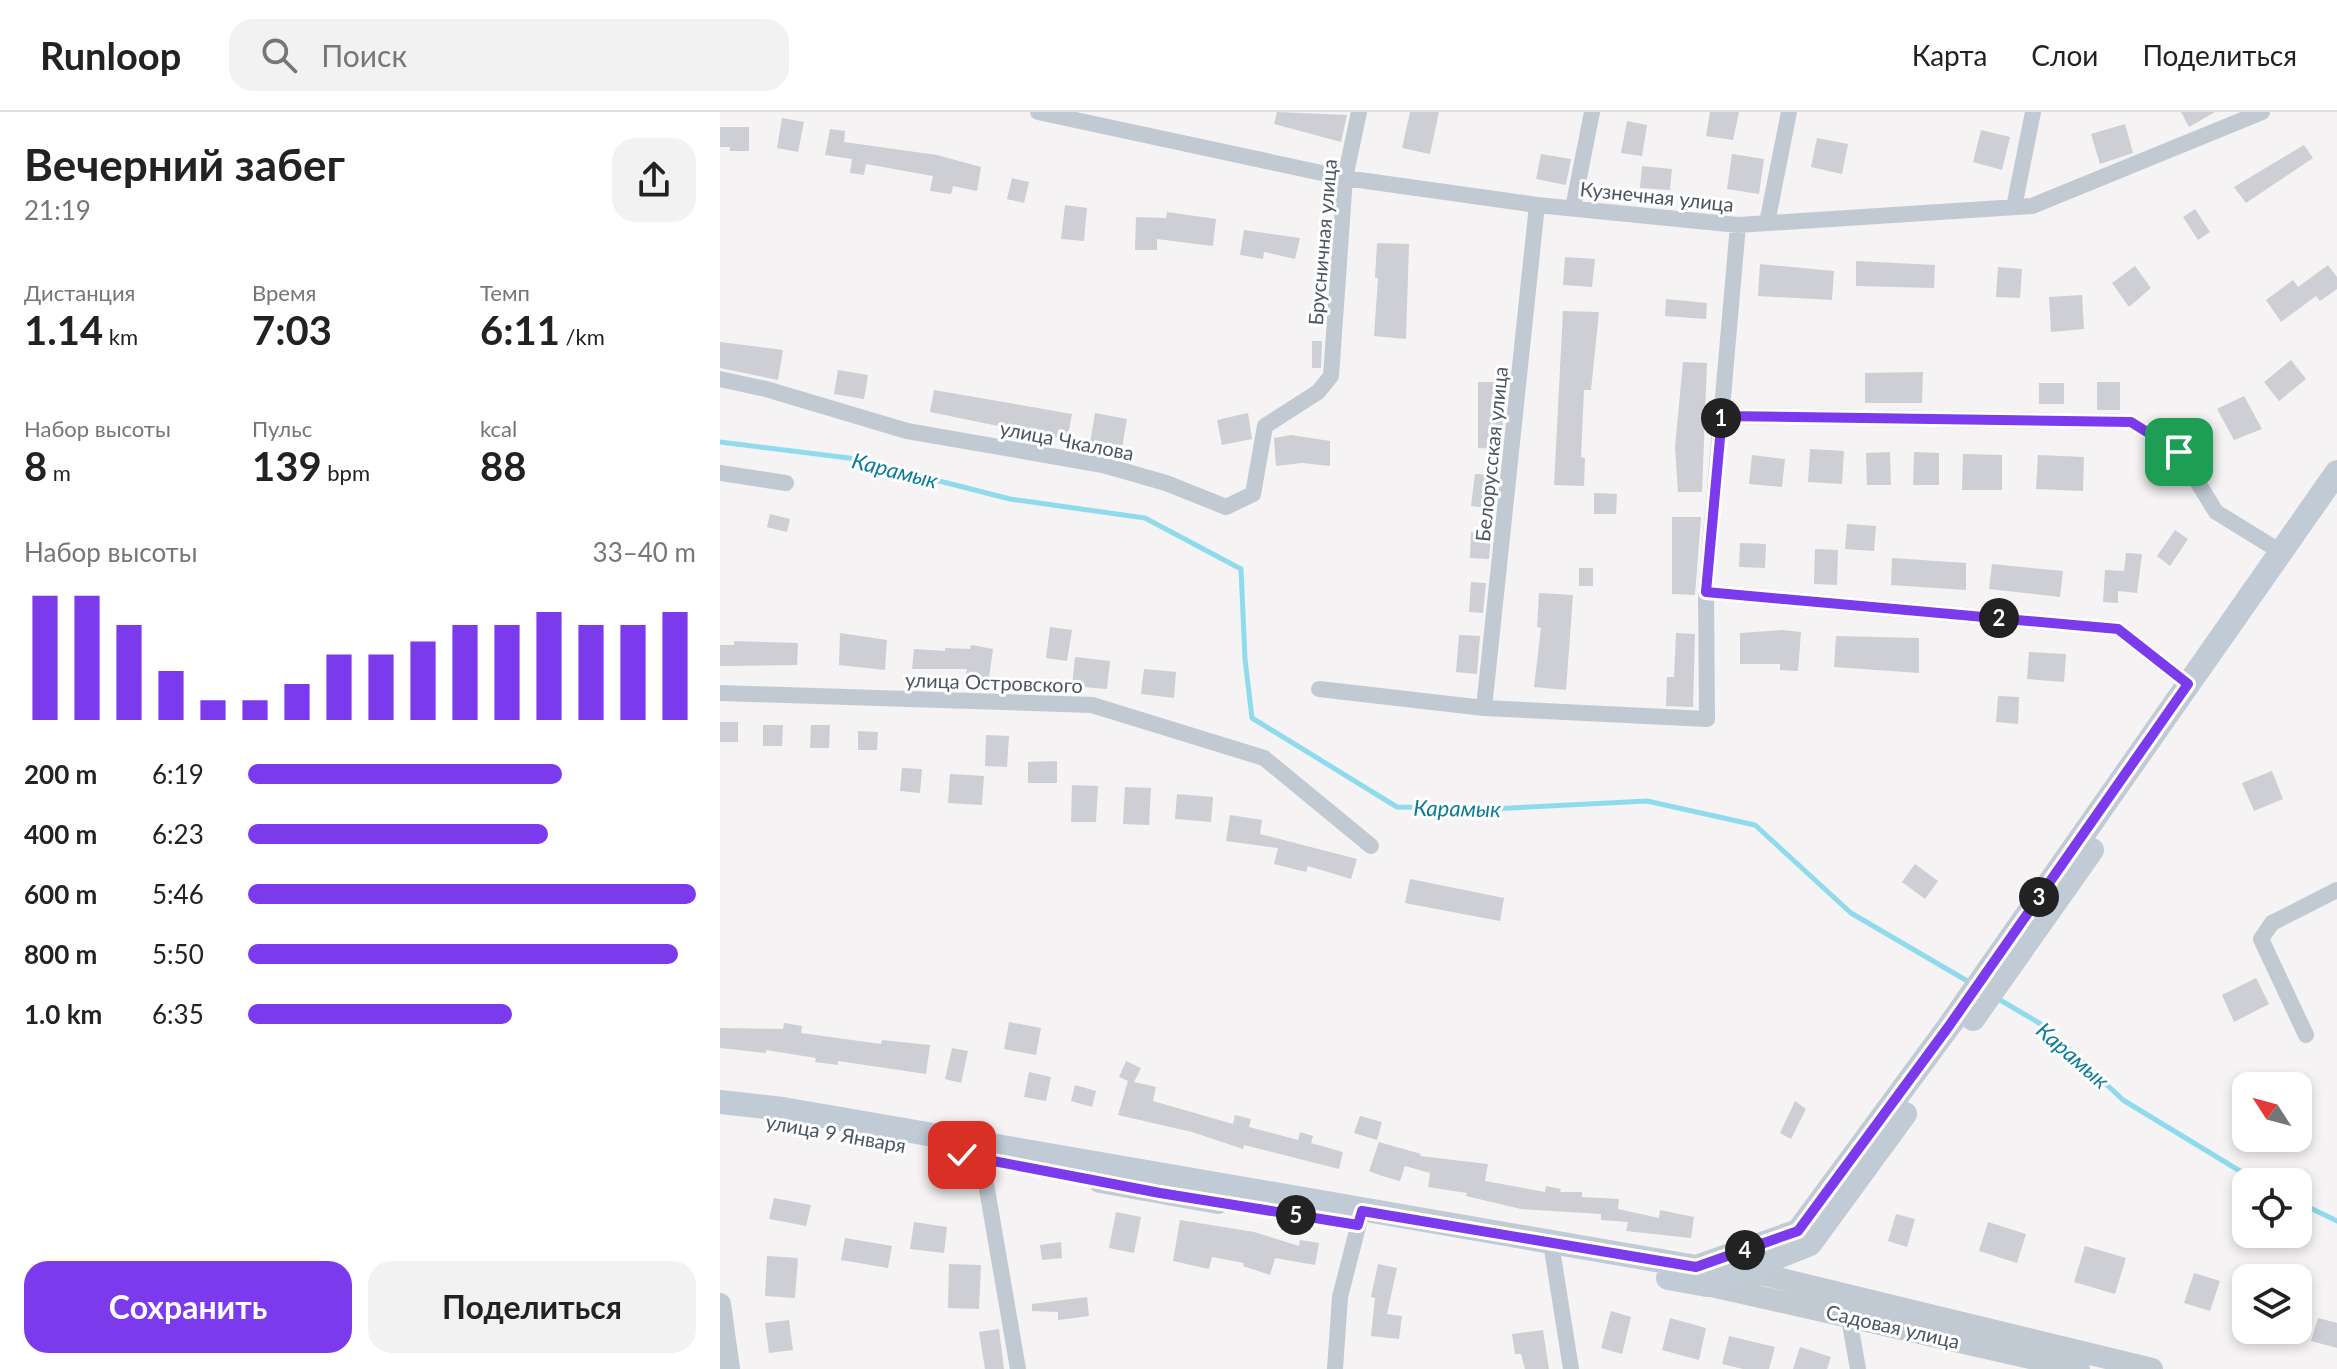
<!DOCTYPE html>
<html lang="ru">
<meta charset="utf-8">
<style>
body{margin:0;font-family:Lato,sans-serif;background:#f2f2f2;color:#222;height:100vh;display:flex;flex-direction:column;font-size:30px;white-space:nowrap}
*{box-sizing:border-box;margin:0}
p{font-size:26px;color:#767676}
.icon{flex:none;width:44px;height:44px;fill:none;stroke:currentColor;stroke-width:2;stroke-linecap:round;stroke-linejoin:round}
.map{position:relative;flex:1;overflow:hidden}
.details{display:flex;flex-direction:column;background:#fff;width:720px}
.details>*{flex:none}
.needle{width:52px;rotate:306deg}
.controls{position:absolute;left:1512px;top:960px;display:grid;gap:16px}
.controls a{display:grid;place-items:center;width:80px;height:80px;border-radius:16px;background:#fff;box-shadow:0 4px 12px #0003;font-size:40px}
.pin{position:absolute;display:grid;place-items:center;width:68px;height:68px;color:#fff;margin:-34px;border-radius:16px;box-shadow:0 4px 12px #0006}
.km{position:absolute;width:40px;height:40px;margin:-20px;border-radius:50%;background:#222;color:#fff;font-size:22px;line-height:40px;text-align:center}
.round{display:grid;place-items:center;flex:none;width:84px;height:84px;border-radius:24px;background:#f2f2f2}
.head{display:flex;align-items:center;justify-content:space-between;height:136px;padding:0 24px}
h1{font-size:44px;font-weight:700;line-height:60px}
.figures{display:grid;grid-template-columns:repeat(3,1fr);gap:12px;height:136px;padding:8px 24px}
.figures div{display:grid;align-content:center}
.figures b{font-size:40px;font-weight:700}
.figures small{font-size:22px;font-weight:400}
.figures p{font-size:22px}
.chart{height:224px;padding:16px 24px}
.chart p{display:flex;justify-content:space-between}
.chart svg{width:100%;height:144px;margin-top:8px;stroke:#7c3aed;stroke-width:6}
.cta{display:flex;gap:16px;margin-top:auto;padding:16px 24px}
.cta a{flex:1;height:92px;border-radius:24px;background:#7c3aed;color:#fff;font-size:32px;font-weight:700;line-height:92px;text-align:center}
.cta a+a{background:#f2f2f2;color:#222}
ul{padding:0 24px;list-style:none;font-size:26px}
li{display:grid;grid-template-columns:128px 96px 1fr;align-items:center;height:60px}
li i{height:20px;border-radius:10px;background:#7c3aed}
header{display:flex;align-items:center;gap:48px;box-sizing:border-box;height:112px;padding:0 40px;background:#fff;border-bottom:2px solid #e0e0e0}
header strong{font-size:38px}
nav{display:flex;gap:44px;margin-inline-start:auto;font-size:28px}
.search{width:560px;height:72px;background:#f2f2f2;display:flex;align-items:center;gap:20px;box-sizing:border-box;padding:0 28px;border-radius:24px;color:#767676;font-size:30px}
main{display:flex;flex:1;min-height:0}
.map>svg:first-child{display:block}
</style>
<header>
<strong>Runloop</strong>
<div class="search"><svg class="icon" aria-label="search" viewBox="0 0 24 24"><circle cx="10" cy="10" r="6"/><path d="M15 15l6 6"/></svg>Поиск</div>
<nav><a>Карта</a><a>Слои</a><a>Поделиться</a></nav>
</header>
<main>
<section class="details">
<div class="head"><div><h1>Вечерний забег</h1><p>21:19</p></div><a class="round"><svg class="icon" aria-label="share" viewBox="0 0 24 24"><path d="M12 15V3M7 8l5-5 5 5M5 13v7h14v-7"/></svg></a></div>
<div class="figures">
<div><p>Дистанция</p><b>1.14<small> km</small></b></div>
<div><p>Время</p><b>7:03</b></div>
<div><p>Темп</p><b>6:11<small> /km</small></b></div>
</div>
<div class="figures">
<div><p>Набор высоты</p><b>8<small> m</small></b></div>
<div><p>Пульс</p><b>139<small> bpm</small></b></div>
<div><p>kcal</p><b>88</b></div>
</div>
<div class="chart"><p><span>Набор высоты</span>33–40 m</p>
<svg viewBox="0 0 160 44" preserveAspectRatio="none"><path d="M5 44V6M15 44V6M25 44V15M35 44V29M45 44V38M55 44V38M65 44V33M75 44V24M85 44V24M95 44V20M105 44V15M115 44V15M125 44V11M135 44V15M145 44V15M155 44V11"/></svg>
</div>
<ul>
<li><b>200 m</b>6:19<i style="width:70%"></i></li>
<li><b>400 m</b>6:23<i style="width:67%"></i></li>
<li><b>600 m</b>5:46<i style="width:100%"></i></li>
<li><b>800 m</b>5:50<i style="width:96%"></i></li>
<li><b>1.0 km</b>6:35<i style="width:59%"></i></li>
</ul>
<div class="cta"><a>Сохранить</a><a>Поделиться</a></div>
</section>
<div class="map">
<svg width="1617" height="1257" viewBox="0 0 1617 1257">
<rect width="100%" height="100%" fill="#f5f3f3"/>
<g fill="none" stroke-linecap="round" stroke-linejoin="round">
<!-- stream -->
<path stroke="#90daee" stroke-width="5" d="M0,330l129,16 161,41 135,19 96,51 4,90 7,59 145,89 93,2 157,-8 108,24 96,88 118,69
M1275,885l51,30 77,73 135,82
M1578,1090l39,19"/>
</g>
<!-- building -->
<path fill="#cdcfd5" d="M557,0l70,3 -6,27 -67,-18z
M690,0h29l-9,42 -28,-6z
M990,0h29l-6,28 -27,-4z
M1461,0h34l-26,15z
M62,6l22,4 -6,30 -21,-4z
M907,9l20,4 -5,31 -21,-3z
M1405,12l8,29 -33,11 -9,-30z
M0,15h29v24h-19v-4h-10z
M110,17l15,2 -1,11 93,13 44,12 -4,24 -24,-5 -2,8 -21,-3 3,-15 -67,-12 -2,11 -14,-2 2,-14 -27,-4z
M1261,18l29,7 -8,33 -29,-8z
M1097,26l31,6 -6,30 -31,-7z
M1584,33l9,13 -67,45 -12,-16z
M821,42l30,5 -5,26 -30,-6z
M1012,42l32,5 -5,35 -32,-5z
M922,54l30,3 -2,21 -30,-2z
M292,66l17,4 -5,21 -17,-4z
M345,93l22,3 -3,33 -23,-2z
M1475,97l15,23 -12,8 -15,-23z
M447,100l49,7 -3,27 -56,-7v11h-22l1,-33 30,1z
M524,118l56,8 -5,21 -31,-7 -1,7 -23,-4z
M657,131l32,1 -3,95 -32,-3 4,-58h-3z
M845,145l30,2 -3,28 -29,-2z
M1136,149l79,4 -1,23 -78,-2z
M1040,152l74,7 -2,29 -74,-4z
M1608,153l9,12v12l-17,12 -4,-5 -35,26 -15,-22 27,-20 5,7z
M1415,154l16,22 -22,19 -17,-24z
M1278,155l24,2 -2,29 -24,-1z
M1362,183l2,34 -33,3 -2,-35z
M946,187l41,4 -1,16 -41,-3z
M843,199l36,1 -8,78h-7l-3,67 4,1 -1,28 -30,-1z
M592,229h10l-1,27h-9z
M0,230l63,8 -5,30 -58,-12z
M1571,248l15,19 -27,22 -15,-19z
M963,250l24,1 -5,129h-24l-3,-45z
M118,258l30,5 -4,24 -30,-5z
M1203,260l-1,31h-57v-30z
M758,270h29l-7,67 -22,-1z
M1377,270h23v28h-23z
M1319,271h25v21h-25z
M214,278l138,24 -5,26 -137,-28z
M1524,284l18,33 -28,11 -17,-31z
M375,301l32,6 -5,29 -32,-5z
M528,301l4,26 -30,6 -5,-25z
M571,323l39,6v25l-28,-3 -26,3 -2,-28z
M1090,337l34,2 -2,33 -34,-2z
M1170,340l1,33h-24l-1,-32z
M1194,340l25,1v32h-26z
M1243,342l39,1v35h-40z
M1032,343l33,4 -3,28 -33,-3z
M1318,343l46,2 -1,34 -47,-2z
M755,362l22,1 -3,34 -23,-3z
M874,381l23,1 -1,20h-22z
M50,402l20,5 -3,13 -20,-5z
M952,405h29l-6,78 -23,-1z
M1127,412l29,2 -2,25 -29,-2z
M1455,418l13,9 -18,27 -13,-10z
M751,420l20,3 -2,24 -19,-1z
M1020,431l26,1 -1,24 -26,-1z
M1095,437l23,1 -1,35 -23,-1z
M1406,441l16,1 -5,39 -19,-2v12l-15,-1 2,-32 19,1z
M1172,446l74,5v27l-75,-5z
M1272,452l71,7 -3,26 -71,-8z
M859,456h14v18h-14z
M751,470l15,1 -3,30 -14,-1z
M819,481l34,2 -7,95 -32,-3 7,-59 -4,-1z
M330,515l22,3 -5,31 -21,-3z
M1062,518l19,2 -3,39 -18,-1v-6h-40v-31z
M120,521l47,7 -2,30 -46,-5z
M956,521l19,1 -2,73 -27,-1 1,-29h7z
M739,523l21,1 -3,38 -21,-2z
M1116,524l83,2v35l-85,-6z
M14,529l64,2 -1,22 -77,1v-21h14z
M251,533l22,4 -4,29 -23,-3 1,-6h-55l2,-20 31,2v-3l25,1z
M1309,540l37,2 -2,28 -37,-3z
M355,545l35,4 -3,28 -35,-3z
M424,557l32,3 -2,26 -33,-4z
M1278,584l21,1 -1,27 -22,-2z
M0,610h18v20h-18z
M43,613h20l-1,21h-19z
M91,613h19l-1,23h-19z
M138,619l20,1 -1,18h-19z
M266,623l23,1 -2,31 -22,-1z
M337,649v22h-29v-21z
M182,656l20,1 -2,24 -20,-2z
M1552,659l11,28 -29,12 -12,-28z
M230,662l34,2 -2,29 -34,-2z
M352,673l26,1 -2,36h-25z
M405,675l26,1 -2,37 -26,-1z
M457,682l36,3 -2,25 -36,-3z
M510,703l32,5 -2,14 97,25 -6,20 -43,-13 -2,6 -32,-8 4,-16 -52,-7z
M1195,752l23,17 -13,18 -23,-17z
M690,767l94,19 -4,23 -95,-18z
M1536,866l13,26 -35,18 -12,-27z
M289,910l32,6 -5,27 -32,-6z
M64,911l18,3 -1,7 80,11 1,-4 48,5 -4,29 -88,-13v4l-23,-3 1,-4 -50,-8v3l-46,-5v-20l63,1z
M232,936l16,3 -7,32 -16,-4z
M406,949l15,7 -7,14 22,5 -3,14 80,23 2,-9 16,4 -2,8 49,13 2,-8 13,4 -2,7 32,9 -4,17 -95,-24 -1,4 -51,-17 -74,-17 10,-34 -9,-4z
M309,960l22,5 -5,24 -22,-4z
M355,973l21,6 -4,16 -21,-6z
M1075,989l11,8 -15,30 -11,-6z
M640,1004l22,6 -5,18 -23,-7z
M659,1030l42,12 -1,2 68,8 -3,17 60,11 1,-6 15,3 -1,3h22v5l37,2 -1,10 41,9 1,-8 34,7 -3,21 -65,-7 2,-9 -27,-2v-6l-80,-5 -55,-13 1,-3 -39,-6 2,-14 -25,-7 -5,15 -18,-5 -13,-5z
M54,1086l37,7 -5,21 -37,-7z
M396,1100l25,5 -7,36 -25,-5z
M1176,1102l19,5 -8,28 -19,-6z
M460,1108l74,12 45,14 1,-6 19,3 -4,22 -40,-7 -5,17 -27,-9 1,-3 -32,-6 -3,12 -36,-8z
M194,1110l33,5 -3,26 -34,-4z
M1268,1110l38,12 -9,29 -38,-12z
M125,1126l47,8 -4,22 -47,-8z
M341,1130l1,16 -20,2 -2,-15z
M1365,1134l41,12 -11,36 -41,-12z
M47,1144l31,2 -3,40 -30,-2z
M229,1152l32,1 -2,44 -31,-1z
M658,1152l19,4 -10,46 15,2 -3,23 -28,-3 4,-38 -4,-1z
M1474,1161l26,8 -10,30 -26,-8z
M367,1185l2,19 -31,4v-8l-26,-1v-7z
M891,1199l20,6 -9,37 -21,-6z
M950,1206l36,10 -7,32 -37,-10z
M1598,1206l19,5v25l-26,-7z
M69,1208l4,30 -24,3 -4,-30z
M279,1217l5,40h-19l-6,-37z
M823,1218l6,39h-24l-4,-15h-6l-3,-20z
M1009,1224l46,11 -6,22h-26l-21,-5z
M1080,1235l31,10 -4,12h-34z"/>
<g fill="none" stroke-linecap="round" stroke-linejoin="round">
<!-- minor -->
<path stroke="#c1cad2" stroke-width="16" d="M318,0l307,66 192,27 201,20 294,-19 230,-94
M1294,95l19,-95
M853,96l19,-96
M1047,111l22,-111
M0,267l46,10 141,42 196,34 63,18 60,24 27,-13 12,-68 53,-34 13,-16 14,-198 14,-66
M1002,304l409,6 48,30 37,60 65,40
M0,361l66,10
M986,480l412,37 70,55
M599,577l165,19 223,11 -1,-127 32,-367
M0,581l372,12 172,53 107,88
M764,596l53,-503
M1586,923l-45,-96 11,-16 65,-33
M259,1031l39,226
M831,1131l20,126
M1127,1195l11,62
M615,1257l5,-72 22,-86"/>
<!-- tertiary -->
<path stroke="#c1cad2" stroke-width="22" d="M1017,1160l28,3 387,94
M987,1173l372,84
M0,1192l9,65"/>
<!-- secondary -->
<path stroke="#c1cbd6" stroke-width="24" d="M1253,907l119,-169
M0,990l63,7 913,158 102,-36 151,-205 388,-554
M380,1069l118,21
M948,1166l39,7 103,-41 95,-130"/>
</g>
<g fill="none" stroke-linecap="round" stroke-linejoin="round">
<defs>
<path id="route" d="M242,1043l198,38 198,32 4,-14 334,56 102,-36 151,-205 239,-342 -70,-55 -412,-37 16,-176 409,6 48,30"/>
</defs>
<!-- route casing -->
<use href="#route" stroke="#fff" stroke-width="16"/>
<!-- route -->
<use href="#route" stroke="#7c3aed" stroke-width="10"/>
</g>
<g text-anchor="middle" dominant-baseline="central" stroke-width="6" stroke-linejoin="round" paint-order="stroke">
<!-- street labels -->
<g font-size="20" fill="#4a5661" stroke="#fff">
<text transform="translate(937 84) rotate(6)">Кузнечная улица</text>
<text transform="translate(602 130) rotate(-85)">Брусничная улица</text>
<text transform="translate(347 328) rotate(11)">улица Чкалова</text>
<text transform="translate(771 342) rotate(-84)">Белорусская улица</text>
<text transform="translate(274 570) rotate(2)">улица Островского</text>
<text transform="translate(116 1021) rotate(10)">улица 9 Января</text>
<text transform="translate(1173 1214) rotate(13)">Садовая улица</text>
</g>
<!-- water labels -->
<g font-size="22" font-style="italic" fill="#0c7c9b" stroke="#fff">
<text transform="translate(175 358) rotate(14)">Карамык</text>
<text transform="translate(737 696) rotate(1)">Карамык</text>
<text transform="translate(1353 943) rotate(41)">Карамык</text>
</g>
</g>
</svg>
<div class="controls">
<a><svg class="needle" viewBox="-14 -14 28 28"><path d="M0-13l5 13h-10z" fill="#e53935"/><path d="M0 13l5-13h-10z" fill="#767676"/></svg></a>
<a><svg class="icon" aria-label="locate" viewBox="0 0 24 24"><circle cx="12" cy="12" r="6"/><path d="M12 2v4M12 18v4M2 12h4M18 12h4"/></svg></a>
<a><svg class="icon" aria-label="layers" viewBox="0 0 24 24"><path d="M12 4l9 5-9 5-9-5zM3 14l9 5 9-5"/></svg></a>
</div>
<div class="pin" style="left:1459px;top:340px;background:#1e9e55"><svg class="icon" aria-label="arrive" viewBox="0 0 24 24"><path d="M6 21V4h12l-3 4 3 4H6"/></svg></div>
<div class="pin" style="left:242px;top:1043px;background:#d93025"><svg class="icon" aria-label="check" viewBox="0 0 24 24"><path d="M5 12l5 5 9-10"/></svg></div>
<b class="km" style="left:1001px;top:306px">1</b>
<b class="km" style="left:1279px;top:506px">2</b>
<b class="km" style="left:1319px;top:785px">3</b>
<b class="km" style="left:1025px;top:1138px">4</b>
<b class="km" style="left:576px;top:1103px">5</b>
</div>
</main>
